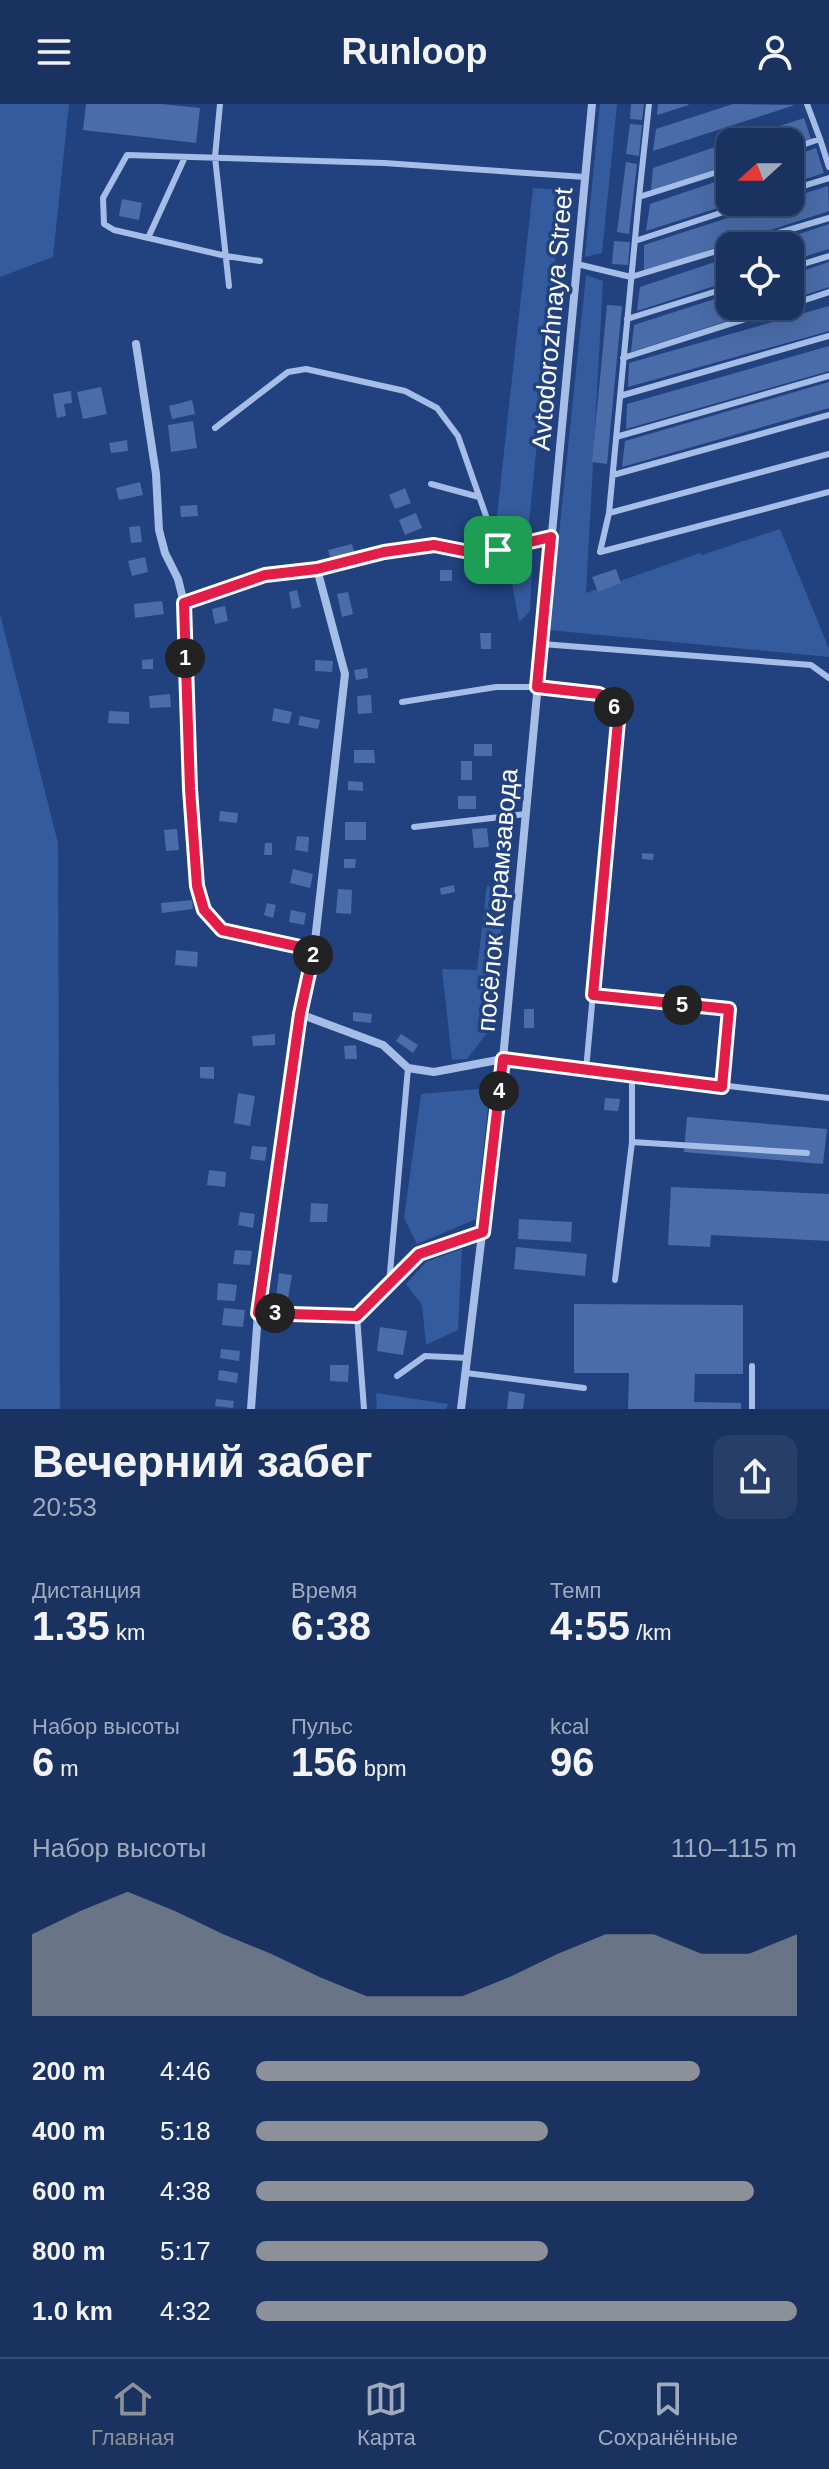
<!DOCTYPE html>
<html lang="ru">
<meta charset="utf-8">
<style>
body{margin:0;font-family:Helvetica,sans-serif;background:#263e68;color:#f1f3f6;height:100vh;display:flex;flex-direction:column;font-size:30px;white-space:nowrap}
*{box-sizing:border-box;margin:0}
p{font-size:26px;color:#9faabd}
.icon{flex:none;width:44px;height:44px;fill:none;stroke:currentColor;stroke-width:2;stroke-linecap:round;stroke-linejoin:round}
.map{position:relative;height:1305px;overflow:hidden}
.drawer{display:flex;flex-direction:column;background:#19325f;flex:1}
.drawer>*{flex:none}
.needle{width:52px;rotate:249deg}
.tools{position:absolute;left:716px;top:24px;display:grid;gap:16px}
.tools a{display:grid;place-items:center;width:88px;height:88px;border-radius:16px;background:#19325f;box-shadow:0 8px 32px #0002,0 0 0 2px #374d74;font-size:40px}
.pin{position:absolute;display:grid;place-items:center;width:68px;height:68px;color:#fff;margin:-34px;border-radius:16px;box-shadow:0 4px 12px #0006}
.km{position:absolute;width:40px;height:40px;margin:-20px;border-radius:50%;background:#222;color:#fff;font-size:22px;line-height:40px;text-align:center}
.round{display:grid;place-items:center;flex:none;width:84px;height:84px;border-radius:16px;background:#263e68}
.summary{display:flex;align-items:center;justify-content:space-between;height:136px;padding:0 32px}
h1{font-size:44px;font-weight:700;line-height:60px}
.stats{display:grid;grid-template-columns:repeat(3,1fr);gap:12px;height:136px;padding:8px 32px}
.stats div{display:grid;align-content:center}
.stats b{font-size:40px;font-weight:700}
.stats small{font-size:22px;font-weight:400}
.stats p{font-size:22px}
.chart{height:224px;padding:16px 32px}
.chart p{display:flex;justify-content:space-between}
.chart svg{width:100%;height:144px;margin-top:8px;fill:#8c9099;opacity:.7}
ul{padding:0 32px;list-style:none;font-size:26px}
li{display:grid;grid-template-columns:128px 96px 1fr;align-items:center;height:60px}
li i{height:20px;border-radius:10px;background:#8c9099}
header{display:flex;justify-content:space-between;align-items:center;height:104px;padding:0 32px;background:#19325f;font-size:36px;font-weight:700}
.menu{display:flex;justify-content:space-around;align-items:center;height:112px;border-top:2px solid #374d74;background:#19325f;font-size:22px;color:#9faabd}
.menu a{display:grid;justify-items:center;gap:4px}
.menu .current{color:#8c9099}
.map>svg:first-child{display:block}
</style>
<header><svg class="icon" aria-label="menu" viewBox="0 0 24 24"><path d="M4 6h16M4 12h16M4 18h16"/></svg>Runloop<svg class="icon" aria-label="person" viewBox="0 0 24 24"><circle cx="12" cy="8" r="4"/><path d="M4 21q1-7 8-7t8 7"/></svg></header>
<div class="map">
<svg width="829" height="1305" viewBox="0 0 829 1305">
<rect width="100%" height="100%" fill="#21427f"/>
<!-- green -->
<path fill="#345b9d" d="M0,0h69l-16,153 -53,20z
M600,0h17l-15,149 -17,4z
M533,84l29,2 -34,343 -34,10z
M586,171l17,6 -17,312 114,-40 2,2 78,-26 49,120v8l-280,-27z
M533,446l-3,61 -11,11 -11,-61z
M0,510l58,229 2,566h-60z
M487,781l20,8 -20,140 -20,26 -15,1 -10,-91 35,1z
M490,984l-14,131 -59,25 -13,-26 17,-124z
M462,1145l-4,81 -32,15 -4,-40 -16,-21 20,-22z
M376,1289l72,11 -2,5h-69z"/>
<!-- building -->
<path fill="#4a6ca8" d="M86,0h75l39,4 -4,35 -113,-13z
M631,0h13l-2,16 -12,-1z
M658,0h30l1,1 -32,10z
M733,0l62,1 -142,46 3,-22z
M804,14l7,21 -21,6v-3h-58z
M630,20l12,1 -3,31 -13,-2z
M730,38v23l-79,25 2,-22z
M816,44l8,25 -34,11v-27z
M626,58l11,2 -8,70 -12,-2z
M730,73v27l-84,27 4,-27z
M828,82l1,25 -185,60v-26l133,-43h13v-4z
M122,95l20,4 -3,17 -20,-4z
M829,120v25l-39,12v-15h-26z
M614,137l16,1 -2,23 -16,-1z
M730,153v24l-93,30 3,-24z
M829,158v25l-39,13v-25z
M730,190v12l40,1 -139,45 3,-27z
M607,201l15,1 -15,158 -15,-2z
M829,202v25l-201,56 1,-24z
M829,242v25l-203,58 1,-25z
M829,278v26l-207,59 3,-26z
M101,283l6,27 -24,5 -6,-27z
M71,287l1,12 -8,1 2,12 -9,2 -4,-24z
M192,296l3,14 -23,5 -3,-13z
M193,317l4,27 -26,4 -3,-27z
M127,336l1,11 -17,2 -2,-10z
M140,378l3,13 -24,5 -3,-12z
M405,384l6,15 -16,6 -6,-14z
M197,401l1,11 -17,1 -1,-11z
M416,409l6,15 -17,7 -6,-15z
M140,422l2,16 -11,1 -2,-16z
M352,440l3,10 -24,6 -3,-10z
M145,453l3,15 -16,4 -4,-15z
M616,465l5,14 -23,9 -6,-15z
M440,466h12v11h-12z
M297,486l4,17 -9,2 -3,-17z
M348,488l5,22 -11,3 -5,-23z
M162,497l2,13 -29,4 -1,-14z
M225,502l3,15 -13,3 -3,-15z
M480,529h11v16h-10z
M153,555v10h-11v-9z
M315,556l18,1 -1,11 -17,-1z
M367,564l1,10 -12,2 -2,-10z
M170,590l1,13 -21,1 -1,-12z
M371,591l1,18 -14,1 -1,-18z
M274,604l18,4 -3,12 -17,-3z
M109,607l20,1v12l-21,-1z
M300,612l20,4 -2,9 -20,-4z
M474,640h18v12h-18z
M354,646h20l1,13h-21z
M461,657h11v19h-11z
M348,677l15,1v9l-15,-1z
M458,692h18v13h-18z
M220,707l18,2 -1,10 -18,-2z
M345,718h21v18h-21z
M487,724l2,19 -15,1 -2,-19z
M177,725l2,21 -13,1 -2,-21z
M297,732l12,1 -1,15 -13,-2z
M265,739h7v12h-8z
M642,749l12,1 -1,6 -11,-1z
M344,755h12l-1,9h-11z
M293,765l20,5 -3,14 -20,-5z
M454,781l1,7 -14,3 -1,-7z
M338,785l14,1 -1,24 -15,-1z
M192,796l1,9 -31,4 -1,-10z
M267,799l9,2 -3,13 -9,-3z
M291,806l15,3 -2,12 -15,-3z
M176,846l22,2 -1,15 -22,-2z
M524,905h10v19h-10z
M353,908l19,2 -1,9 -18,-2z
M275,930v11l-22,1 -1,-10z
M401,930l17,11 -5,8 -17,-12z
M356,941l1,14h-12l-1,-13z
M200,963h14v12l-14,-1z
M238,989l17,3 -5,30 -16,-3z
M605,994l15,1 -2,12 -14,-1z
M687,1013l140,12 -4,35 -139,-12z
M252,1042l15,1 -2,14 -15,-2z
M209,1066l17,2 -1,15 -18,-2z
M671,1083l158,7v47l-118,-6 -1,12 -42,-2z
M311,1099l17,1 -1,18h-17z
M240,1108l15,2 -2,14 -15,-3z
M519,1115l53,3 -1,20 -53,-3z
M516,1143l71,7 -2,22 -71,-7z
M235,1146l17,1 -2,14 -17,-1z
M279,1169l13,2 -4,24 -12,-2z
M218,1179l19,2 -2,16 -18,-1z
M574,1200l169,1v69h-48l-1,28 47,1v6h-113l1,-36h-55z
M224,1204l21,2 -2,17 -21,-2z
M380,1223l27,4 -4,24 -26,-4z
M221,1245l19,2 -1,10 -19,-3z
M330,1261h19l-1,17 -18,-1z
M219,1266l19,3 -1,10 -19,-3z
M509,1287l16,3 -2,15h-16z
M216,1295l18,2 -1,7 -18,-2z"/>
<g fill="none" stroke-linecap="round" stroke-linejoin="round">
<!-- service -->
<path stroke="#a6bee7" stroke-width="6" d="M220,0l-5,53 14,129
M807,0l13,35
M790,45l30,-10 9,28
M730,64l-91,29 -30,316 220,-59
M790,86l39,-12
M639,93l10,-93
M148,134l37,-81
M635,137l119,-39
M734,142l95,-28
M260,157l-34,-5 -112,-26 -10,-6 -1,-26 24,-43 257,8 201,14
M577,160l54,13 99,-30
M790,164l39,-12
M790,201l39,-13
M627,215l103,-32
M623,254l163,-52
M620,292l209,-60
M215,324l73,-56 18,-3 99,22 32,17 21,28 40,114
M616,333l213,-61
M613,371l216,-60
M431,380l48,13
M609,409l-9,39 229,-60
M542,540l269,21 18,13
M402,598l94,-15h41l62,7 15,10 4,17 -32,349
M414,723l112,-13
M593,891l136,14 -7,78
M503,955l326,39
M632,1038l175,11
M615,1176l17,-138v-66
M389,1180l19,-216
M258,1209l99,3 62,-62 64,-22
M357,1212l7,93
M752,1262v43
M466,1269l118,15
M397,1272l28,-20 43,2"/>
<!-- minor -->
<path stroke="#a6bee7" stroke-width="8" d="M136,240l20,130 3,56 6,23 13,26 6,24 6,186 7,97 7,24 18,20 92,20
M184,499l81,-28 52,-6 67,-17 50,-7 45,9 72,-17
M300,910l83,31 25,23 26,4 69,-13
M251,1305l7,-96 42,-299 14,-64 31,-276 -28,-105
M461,1305l42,-350 89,-955"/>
</g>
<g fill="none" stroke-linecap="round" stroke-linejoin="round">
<defs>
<path id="route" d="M551,433l-14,150 62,7 15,10 4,17 -25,274 136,14 -7,78 -219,-28 -20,173 -64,22 -62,62 -99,-3 42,-299 14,-64 -92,-20 -18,-20 -7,-24 -7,-97 -6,-186 81,-28 52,-6 67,-17 50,-7 45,9z"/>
</defs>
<!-- route casing -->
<use href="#route" stroke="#fff" stroke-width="16"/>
<!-- route -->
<use href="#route" stroke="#e11d48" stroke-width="10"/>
</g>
<g text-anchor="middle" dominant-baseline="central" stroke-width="7" stroke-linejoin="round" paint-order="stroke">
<!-- street labels -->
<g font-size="26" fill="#fff" stroke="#21427f">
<text transform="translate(552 215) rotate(-85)">Avtodorozhnaya Street</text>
<text transform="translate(497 796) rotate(-85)">посёлок Керамзавода</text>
</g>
</g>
</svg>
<div class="tools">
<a><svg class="needle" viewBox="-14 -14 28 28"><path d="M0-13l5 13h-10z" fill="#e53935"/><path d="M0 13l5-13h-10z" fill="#9faabd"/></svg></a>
<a><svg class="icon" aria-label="locate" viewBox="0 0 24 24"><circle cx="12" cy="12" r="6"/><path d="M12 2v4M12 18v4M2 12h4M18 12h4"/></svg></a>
</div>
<div class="pin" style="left:498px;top:446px;background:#1e9e55"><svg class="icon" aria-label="arrive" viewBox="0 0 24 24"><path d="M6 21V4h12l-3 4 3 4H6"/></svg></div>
<b class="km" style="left:185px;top:554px">1</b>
<b class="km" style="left:313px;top:851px">2</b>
<b class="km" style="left:275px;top:1209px">3</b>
<b class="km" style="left:499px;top:987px">4</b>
<b class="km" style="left:682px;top:901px">5</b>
<b class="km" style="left:614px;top:603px">6</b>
</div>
<section class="drawer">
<div class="summary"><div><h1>Вечерний забег</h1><p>20:53</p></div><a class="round"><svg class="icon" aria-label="share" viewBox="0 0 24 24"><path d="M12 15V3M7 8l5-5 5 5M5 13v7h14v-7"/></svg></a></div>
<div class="stats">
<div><p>Дистанция</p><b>1.35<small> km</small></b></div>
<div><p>Время</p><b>6:38</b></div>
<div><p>Темп</p><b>4:55<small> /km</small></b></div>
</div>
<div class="stats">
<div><p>Набор высоты</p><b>6<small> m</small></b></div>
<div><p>Пульс</p><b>156<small> bpm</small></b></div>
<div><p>kcal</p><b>96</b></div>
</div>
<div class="chart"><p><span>Набор высоты</span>110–115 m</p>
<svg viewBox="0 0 160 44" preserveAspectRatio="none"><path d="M0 44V19L10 12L20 6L30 12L40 19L50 25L60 32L70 38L80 38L90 38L100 32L110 25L120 19L130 19L140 25L150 25L160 19V44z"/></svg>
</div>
<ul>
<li><b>200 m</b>4:46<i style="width:82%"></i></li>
<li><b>400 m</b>5:18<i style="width:54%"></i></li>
<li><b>600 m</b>4:38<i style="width:92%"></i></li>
<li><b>800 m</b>5:17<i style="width:54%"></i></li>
<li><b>1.0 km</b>4:32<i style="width:100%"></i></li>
</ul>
</section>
<nav class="menu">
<a class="current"><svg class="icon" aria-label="home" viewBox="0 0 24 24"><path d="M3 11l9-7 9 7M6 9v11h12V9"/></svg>Главная</a>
<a><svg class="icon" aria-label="map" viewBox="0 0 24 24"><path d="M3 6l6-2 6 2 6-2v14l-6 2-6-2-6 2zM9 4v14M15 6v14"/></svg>Карта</a>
<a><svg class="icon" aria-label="saved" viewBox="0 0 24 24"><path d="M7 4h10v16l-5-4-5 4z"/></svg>Сохранённые</a>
</nav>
